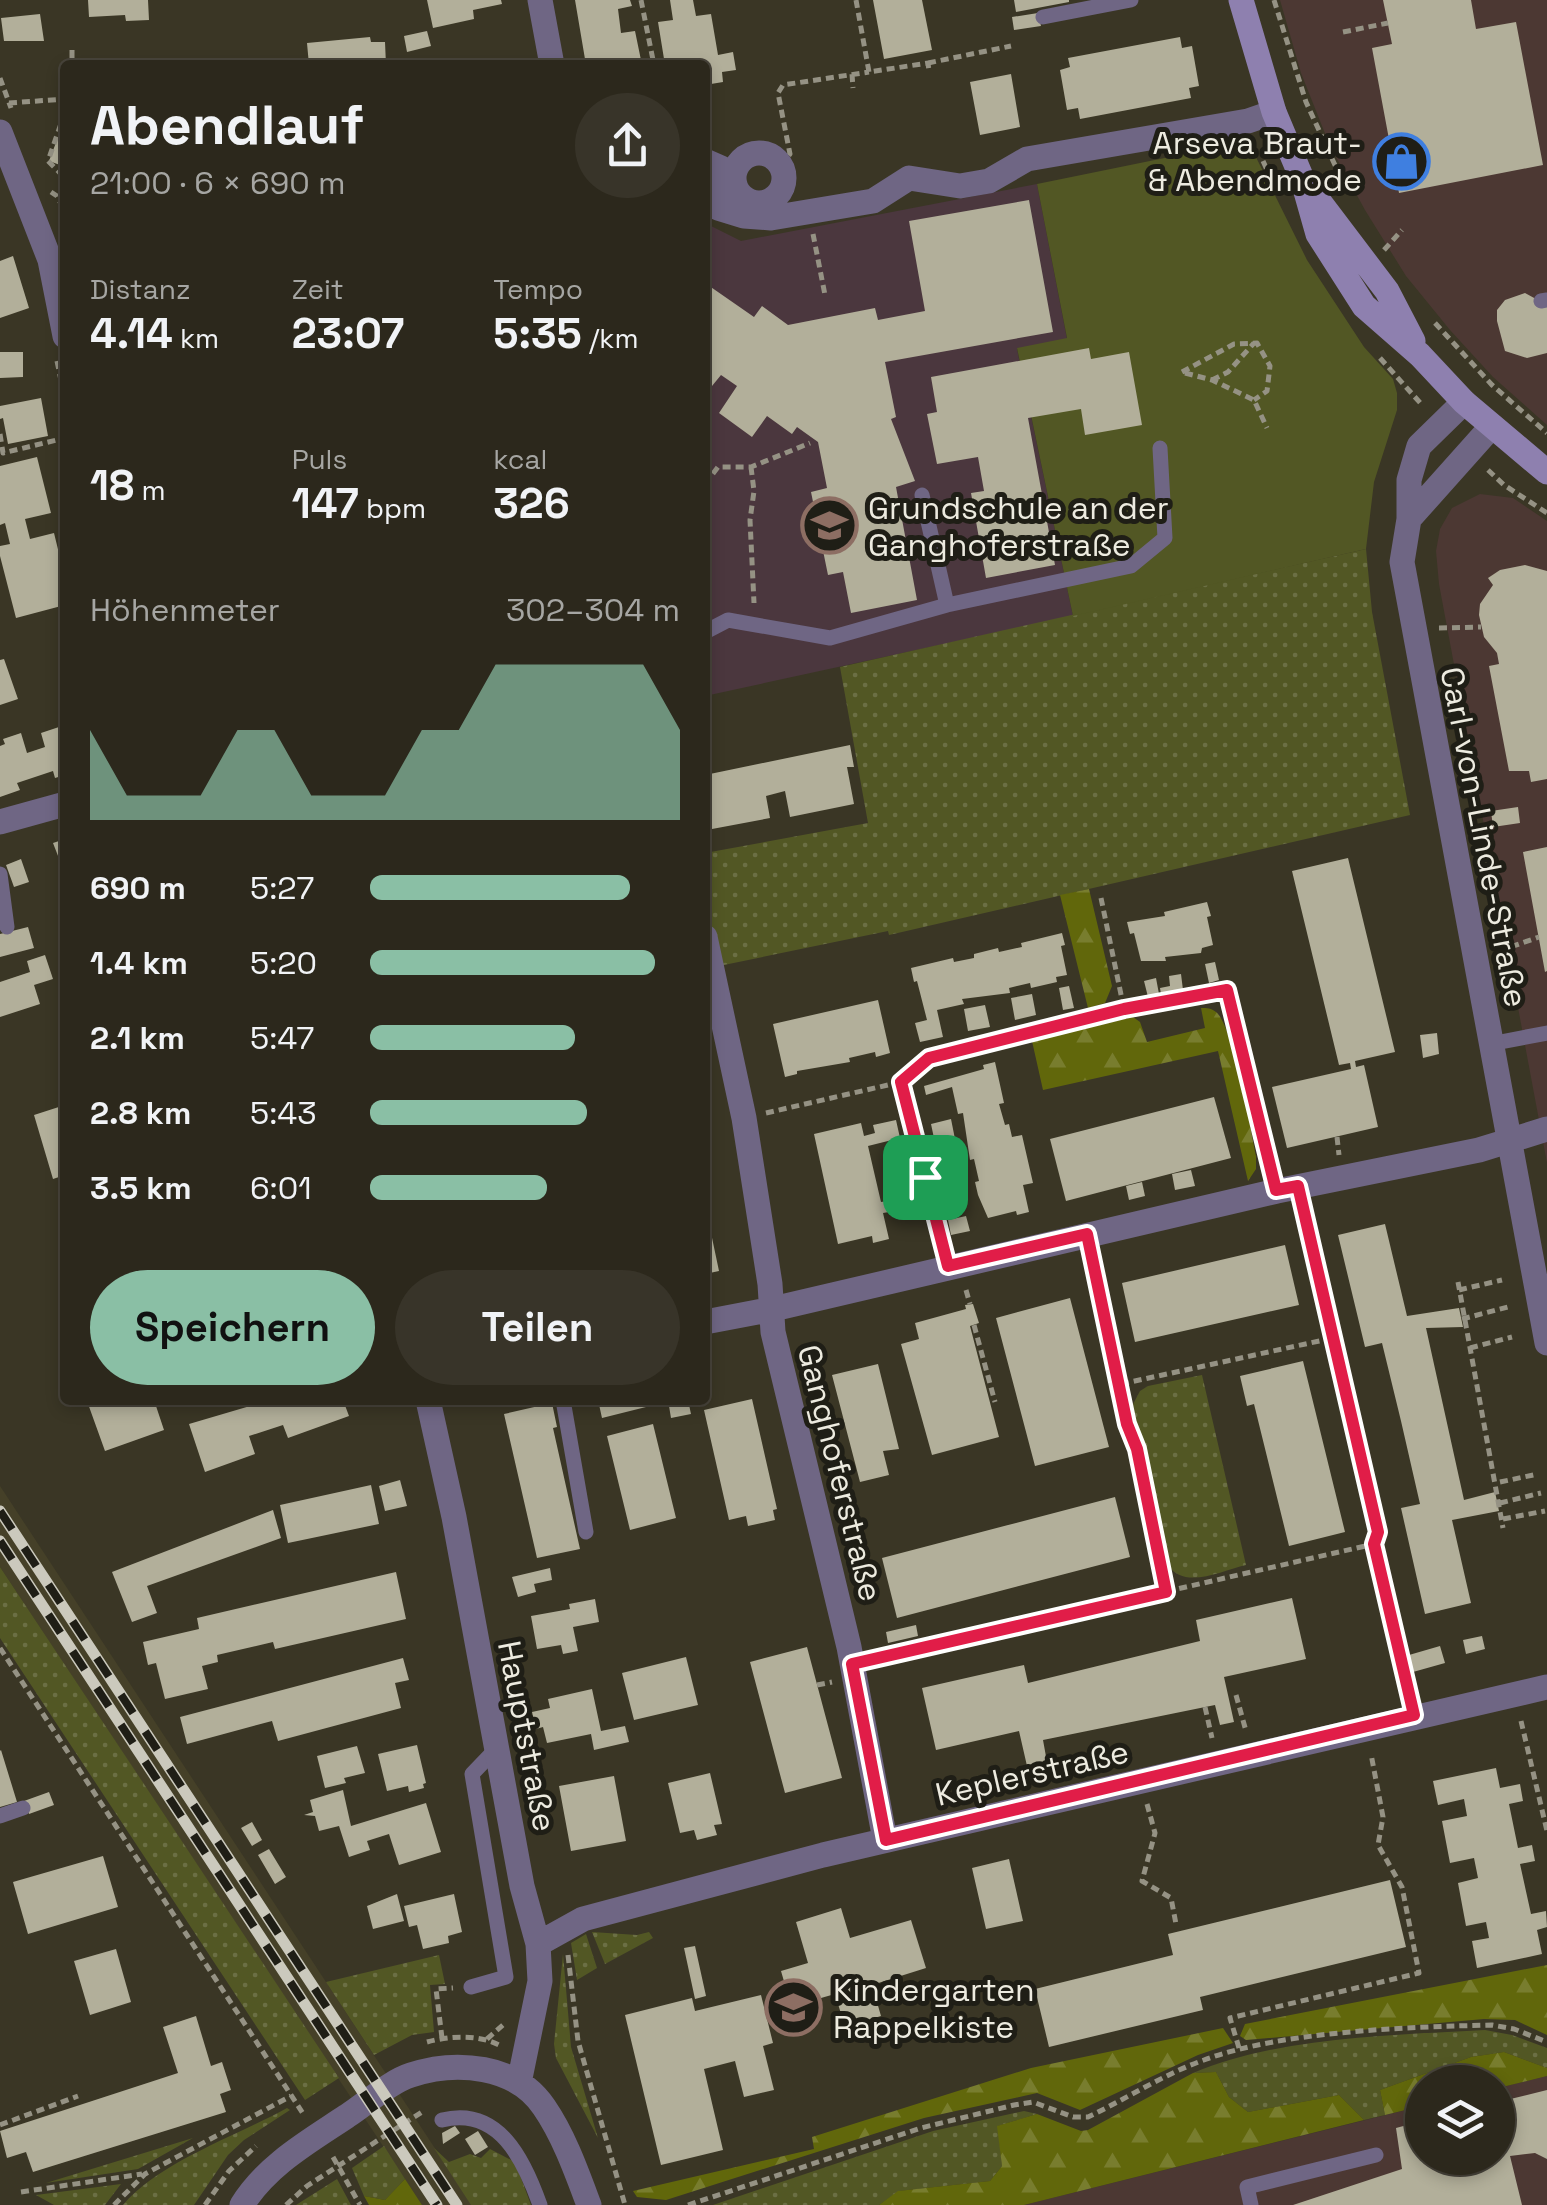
<!DOCTYPE html>
<html lang="de">
<meta charset="utf-8">
<style>
body{margin:0;font-family:"Space Grotesk",sans-serif;background:#383429;color:#f1f3f6;height:100vh;display:flex;flex-direction:column;font-size:38px;white-space:nowrap}
*{box-sizing:border-box;margin:0}
p{font-size:32px;color:#a6a6a3}
.icon{flex:none;width:55px;height:55px;fill:none;stroke:currentColor;stroke-width:2;stroke-linecap:round;stroke-linejoin:round}
.map{position:relative;flex:1;overflow:hidden}
.sheet{position:absolute;left:60px;top:60px;width:650px;height:1345px;display:flex;flex-direction:column;background:#2c281c;border-radius:10px;box-shadow:0 5px 15px #0003,0 0 0 2px #48443b}
.sheet>*{flex:none}
.buttons{position:absolute;left:1405px;top:2065px;display:grid;gap:20px}
.buttons a{display:grid;place-items:center;width:110px;height:110px;border-radius:50%;background:#2c281c;box-shadow:0 5px 15px #0003,0 0 0 2px #48443b;font-size:50px}
.pin{position:absolute;display:grid;place-items:center;width:85px;height:85px;color:#fff;margin:-42px;border-radius:20px;box-shadow:0 5px 15px #0006}
.round{display:grid;place-items:center;flex:none;width:105px;height:105px;border-radius:52px;background:#383429}
.summary{display:flex;align-items:center;justify-content:space-between;height:170px;padding:0 30px}
h1{font-size:55px;font-weight:700;line-height:75px}
.metrics{display:grid;grid-template-columns:repeat(3,1fr);gap:15px;height:170px;padding:10px 30px}
.metrics div{display:grid;align-content:center}
.metrics b{font-size:42px;font-weight:700}
.metrics small{font-size:28px;font-weight:400}
.metrics p{font-size:28px}
.chart{height:280px;padding:20px 30px}
.chart p{display:flex;justify-content:space-between}
.chart svg{width:100%;height:180px;margin-top:10px;fill:#8abfa5;opacity:.7}
.cta{display:flex;gap:20px;margin-top:auto;padding:20px 30px}
.cta a{flex:1;height:115px;border-radius:60px;background:#8abfa5;color:#111;font-size:40px;font-weight:700;line-height:115px;text-align:center}
.cta a+a{background:#383429;color:#f1f3f6}
ul{padding:0 30px;list-style:none;font-size:32px}
li{display:grid;grid-template-columns:160px 120px 1fr;align-items:center;height:75px}
li i{height:25px;border-radius:12px;background:#8abfa5}
.map>svg:first-child{display:block}
</style>
<div class="map">
<svg width="1547" height="2205" viewBox="0 0 1547 2205">
<defs>
<pattern id="green-dots" width="8" height="8" patternUnits="userSpaceOnUse" patternTransform="scale(2.5)"><rect width="8" height="8" fill="#525724"/><path d="M2 2h.1M6 6h.1" fill="none" stroke="#6b6f44" stroke-width="1.8" stroke-linecap="round"/></pattern>
<pattern id="forest-firs" width="22" height="20" patternUnits="userSpaceOnUse" patternTransform="scale(2.5)"><rect width="22" height="20" fill="#61670b"/><path d="M5 1l3.5 6h-7zM16 11l3.5 6h-7z" fill="#787d2e"/></pattern>
</defs>
<rect width="100%" height="100%" fill="#3a3625"/>
<!-- commercial -->
<path fill="#4c3833" d="M1280,0h267v425l-54,-48 -43,-47 -44,-54 -41,-66 -35,-64 -29,-73z
M1480,494l33,4 34,23v642l-108,-579 -3,-33 4,-22 12,-21z
M1547,2076v129h-523l398,-99v52h76v-70z"/>
<!-- education -->
<path fill="#4b373e" d="M1037,184l30,155 -50,10 56,267 -368,80v-473l36,18z"/>
<!-- built -->
<path fill="#454028" d="M0,1486l326,496 146,223h-50l-422,-638z"/>
<!-- green -->
<path fill="url(#green-dots)" d="M1366,549l6,63 38,203 -521,120 -1,-4 -169,35 -14,-77v-36l163,-30 -28,-156z
M1202,1375l44,190c-25,6 -62,25 -78,0l-37,-157 9,-17 8,-5z
M0,1567l339,511 -34,22 -305,-462z
M592,1932l45,3 12,-3 4,6 -48,26z
M586,1934l11,34 -20,12 -6,-37z
M563,1954l8,93 27,91 -42,-80 -2,-14z
M439,1955l6,29 -15,1 4,47 -22,3 -38,20 -48,-73z
M1485,2030l27,5 35,13v20l-43,-16 -33,5 -91,33 5,25 -21,5 -25,-25 -91,17 -19,-15 -13,-25 -23,1c85,-36 200,-38 292,-43z
M287,2108l3,2 -46,30 -16,15 -34,50h-71c38,-44 114,-69 164,-97z
M1024,2111l13,3 -39,12 4,40 -12,15 -91,10 -20,14h-166l220,-74z
M193,2138l-55,31 -92,14z
M384,2146l21,33 -20,21 -21,-4 -12,-28z
M434,2148l15,14 21,-8 11,4 9,-9 25,13 16,43h-60z
M337,2179l14,26h-55z
M121,2184l-16,21h-51l-18,-10z"/>
<!-- forest -->
<path fill="url(#forest-firs)" d="M1089,889l23,97 -7,17 -17,5 -28,-113z
M1201,1008c6,0 10,0 15,4 17,13 35,118 40,144v13l-8,12 -30,-130 -175,39 -11,-49 101,-24 7,5 7,20 58,-14z
M1547,1965v70l-32,-15 -31,-1 -238,21 -6,-4 5,-12z
M1223,2028l10,15 -35,12 -118,55 -43,-17 -113,25 -258,82 -29,-3 -4,-6 181,-42 -2,-12 219,-69z
M1504,2052l43,16v8l-49,12v-6h-76v24l-37,9 -5,-25 91,-33z
M1216,2072l13,25 19,15 91,-17 25,25 -340,85h-145l19,-14 92,-10 12,-15 -5,-40 40,-12 44,17 7,-1 105,-57z
M405,2179l17,26h-53l-5,-9 21,4z"/>
<!-- pitch -->
<path fill="#525724" d="M1248,141l59,119 57,87 29,32 4,14v17l-23,72 -8,67 -293,67 -56,-268 50,-10 -30,-154z"/>
<!-- building -->
<path fill="#b2af9a" d="M88,0h60l1,20 -23,1 -1,-6 -36,2z
M427,0h74l1,4 -29,6 1,9 -41,9z
M575,0h55l2,6 -14,3 3,24 14,-2 7,34h-56z
M670,0h23l3,16 15,-2 7,41 15,-3 3,18 -14,2 1,10 -18,3v-20h-40l-7,-43 15,-2z
M873,0h49l10,50 -48,9z
M1014,0h55v2l-53,10z
M1383,0h88l5,29 40,-7 27,143 -144,28 -27,-145 20,-4z
M1038,13l3,13 -27,4 -2,-13z
M40,14l4,27h-40l-3,-23z
M427,31l4,15 -24,6 -3,-16z
M370,37l1,5h14l1,23h-77l-2,-22z
M1180,37l2,11 10,-2 7,40 -10,2 2,10 -111,21 -2,-11 -11,2 -7,-40 10,-3 -2,-9z
M1011,74l9,53 -40,8 -10,-53z
M65,119v55l-5,-9 -11,-4z
M1029,200l24,132 -168,30 11,55 -5,2 24,62 -19,6 21,113 -66,13 -8,-41 -15,3 -17,-83 16,-4 -9,-46 -21,-15 -5,7 -25,-18 -15,21 -33,-24 18,-27 -16,-11 -9,11 -7,-4v-99l49,34 8,-11 26,19 87,-17 3,12 47,-9 -16,-90z
M13,256l16,52 -29,10v-57z
M1525,293l22,12v48l-20,5 -22,-7 -8,-30v-11l8,-10z
M1089,348l2,11 38,-7 13,73 -57,10 -4,-26 -53,9 27,147 -69,13 -15,-85 13,-2 -6,-34 -41,7 -10,-50 10,-2 -6,-35z
M0,352h23v25l-23,1z
M41,398l7,38 -40,8 -5,-26 -3,1v-13z
M37,457l14,56 -26,6 5,20 24,-6 11,45v27l-49,13 -16,-62v-10l10,-2 -5,-21 -5,2v-59z
M1525,565l22,6v208l-16,3 -2,-11h-20l-20,-105 10,-2 -2,-11 -13,-16 -5,-22 1,-11 13,-19 -5,-7 12,-8z
M4,659l14,40 -18,6v-45z
M65,725v50l-10,3 -2,-7 -36,12 3,7 -20,7v-51l5,-2 -2,-5 18,-6 6,20 18,-6 -4,-14z
M850,745l4,22h-7l7,37 -64,13 -5,-26 -19,5 4,22 -58,11 -4,-27h-3v-27z
M1518,807l2,16 -27,4 -2,-16z
M65,839v35l-12,-31z
M1547,847v124l-2,1 -22,-120z
M1348,858l47,194 -40,9 1,6 8,-2 14,62 -91,21 -15,-61 79,-18 -1,-6 -11,2 -47,-194z
M21,859l8,23 -15,5 -8,-22z
M1207,902l4,14 -4,1 6,28 -11,3 -1,5 -36,4 1,4h-25l-7,-28 -4,1 -3,-12 38,-6 -1,-4z
M28,927l6,21 -34,9v-23z
M1062,933l3,12 -4,1 6,29 -11,2 1,5 -26,6 -1,-5 -21,5 1,5 -48,6 2,5 -27,6 6,27 -23,5 -5,-19 12,-3 -10,-39 -3,1 -3,-14 42,-10 1,4 20,-4v-4l24,-6 1,4 23,-5 -1,-4z
M45,955l8,24 -19,6 6,19 -40,13v-35l30,-10 -3,-11z
M1215,962l4,18 -10,3 -4,-19z
M1181,974l2,16 -22,4 -1,-6 10,-2 -1,-10z
M1156,978l3,16 -11,3 -4,-16z
M1069,986l5,22 -11,2 -4,-22z
M1032,994l4,21 -21,5 -4,-22z
M878,1000l12,53 -14,4 -1,-5 -26,6 1,4 -53,9v3l-12,3 -12,-53z
M985,1005l5,22 -22,4 -4,-22z
M1437,1033l2,21 -16,4 -3,-23z
M995,1062l9,41 -5,1 6,21 4,-1 3,13 10,-2 11,48 -10,2 6,27 -12,3 -1,-4 -28,7 -10,-23 -3,-13 4,-1 -5,-22 -4,1 -7,-47 -5,1 -6,-27 -26,8 -2,-9 60,-17 -1,-4z
M1214,1097l17,61 -165,43 -16,-62z
M65,1105v70l-12,4 -19,-64z
M951,1119l4,20 -20,4 -4,-19z
M896,1120l4,18 -32,8 13,56 24,-4 2,11 -24,4 6,26 -16,4 -1,-7 -34,8 -24,-110 47,-11 3,13 11,-3 -2,-8z
M960,1165l5,23 -21,4 -4,-22z
M1191,1170l4,16 -20,4 -3,-16z
M909,1173l3,11 -23,6 -2,-12z
M1142,1182l3,14 -16,4 -3,-14z
M966,1216l4,15 -19,4 -3,-15z
M1385,1224l22,92 52,-8 4,19 -37,1 38,172 31,-8 4,19 -47,9 19,83 -46,11 -24,-106 19,-4 -19,-83 -19,-78 -17,4 -27,-112z
M711,1233l8,38 -14,3v-40z
M1285,1245l14,60 -164,37 -13,-59z
M1070,1298l39,149 -74,19 -39,-148z
M973,1304l6,19 -9,3 29,111 -67,18 -31,-111 18,-5 -4,-16 51,-14 -1,-4z
M1303,1361l42,171 -56,14 -35,-142 -7,2 -7,-30z
M878,1364l21,85 -16,2 6,24 -29,7 -28,-107z
M752,1399l25,110 -4,1 2,10 -27,6 -2,-10 -17,4 -25,-110z
M91,1400h23l2,3 38,-3 10,30 -59,21 -18,-50z
M270,1400h73l6,16 -61,22 -5,-13 -34,11 6,18 -50,18 -16,-48z
M598,1400h51l1,6 -48,12z
M668,1400h20l3,14 -20,4z
M552,1403l5,24 -4,1 27,121 -43,9 -33,-144z
M653,1424l23,94 -46,12 -23,-94z
M400,1480l7,26 -22,5 -6,-25z
M371,1485l8,39 -91,19 -8,-38z
M1115,1497l15,60 -233,61 -15,-60z
M273,1510l8,28 -134,48 10,27 -25,9 -20,-50z
M550,1568l2,12 -18,4 2,8 -18,5 -6,-20z
M396,1572l10,47 -131,30 -2,-7 -56,13 1,7 -16,4 6,23 -43,10 -9,-36 -8,2 -5,-23 56,-13 -2,-11z
M1292,1598l14,61 -82,18 10,45 -14,3 -5,-20 -172,35 4,22 -20,4 -8,-35 -83,19 -14,-62 102,-23 4,18 172,-42 -4,-21z
M595,1599l4,23 -26,5 5,24 -15,3 -2,-9 -24,4 -6,-33 39,-7 -1,-5z
M916,1625l2,11 -30,7 -2,-11z
M1482,1636l3,13 -19,5 -3,-14z
M1440,1646l5,17 -32,9 -4,-17z
M807,1647l35,131 -57,15 -35,-131z
M686,1657l12,48 -64,15 -12,-47z
M403,1658l6,22 -14,3 6,25 -123,33 -6,-20 -85,23 -7,-27z
M592,1689l9,42 24,-5 4,16 -35,8 -3,-16 -44,9 -4,-16 -7,2 -4,-17 18,-4 -2,-9z
M417,1745l9,38 -3,1 1,4 -15,4 -1,-6 -21,5 -9,-37z
M357,1746l8,27 -21,5 2,5 -21,5 -8,-32z
M1,1750l16,52 -17,5v-56z
M1496,1768l4,20 20,-4 3,17 -14,3 9,44 14,-3 3,16 -15,3 11,50 15,-3 1,16 -10,3 5,24 -65,14 -5,-27 17,-3 -3,-16 -20,4 -8,-43 20,-5 -4,-20 -24,5 -8,-42 25,-5 -3,-17 -26,6 -5,-24z
M710,1773l12,51 -8,1 3,10 -20,5 -3,-10 -14,3 -12,-50z
M614,1776l12,65 -55,10 -12,-65z
M343,1790l8,36 75,-23 15,49 -42,13 -10,-31 -22,7 3,9 -21,7 -10,-31 -20,5 -4,-15 -11,-1 9,-3 -3,-12z
M49,1792l5,13 -25,9 -5,-13z
M252,1822l10,18 -10,6 -11,-18z
M269,1849l17,28 -11,7 -17,-29z
M103,1856l15,51 -90,27 -15,-52z
M1009,1859l14,62 -37,8 -14,-61z
M1390,1880l16,67 -206,50 3,13 -154,37 -14,-58 138,-34 -5,-21z
M397,1894l7,27 -31,8 -6,-23z
M454,1894l8,38 -14,4 1,7 -26,6 -6,-24 -8,2 -5,-21z
M841,1908l9,30 61,-18 15,48 -54,17 9,31 -36,11 -10,-33 -35,10 3,9 -9,3 -13,-45 27,-8 -12,-41z
M695,1946l11,50 -11,3 -11,-51z
M116,1949l15,53 -41,13 -16,-54z
M761,1995l12,48 -10,3 11,44 -30,7 -9,-36 -31,8 19,81 -62,15 -36,-150 67,-17 3,13z
M196,2016l15,50 11,-4 9,28 -11,4 6,18 -193,60 -7,-20 -19,6 -7,-27 178,-58 -15,-46z
M1547,2090v69l-12,-6 -25,3 12,49h-229l109,-36 -6,-41 26,-7v37h76v-56z
M455,2126l5,7 -17,11 -1,-11z
M478,2131l10,16 -13,8 -10,-16z"/>
<g fill="none" stroke-linecap="round" stroke-linejoin="round">
<!-- path -->
<path stroke="#959284" stroke-width="5" stroke-dasharray="8 5" stroke-linecap="butt" d="M641,0l13,65
M856,0l13,72 59,-9 1,8
M1274,0l32,102 40,87
M1343,32l45,-9
M72,50v15
M928,63l83,-17
M852,74l1,14
M0,78l11,30
M9,103l56,-4
M65,112l-17,49 17,17
M1263,161l10,22
M781,166l9,-12 -12,-61 5,-8 86,-13
M51,192l6,4 8,16
M64,195l1,1
M813,234l12,61
M1384,250l18,-20
M1435,323l57,62 55,48
M1380,358l43,48
M57,361l8,39
M1182,372l52,-28 23,-1 13,23 -3,25 -13,9
M1185,373l27,7 42,20 13,28
M1212,380l16,-8 26,-29
M0,434l3,19 62,-15
M751,467l3,24 -4,29 4,83
M1488,470l16,15 43,28
M705,484l13,-17h33l59,-24
M1439,628l42,-1
M1101,898l23,111
M1499,951l40,-14
M901,1082l41,161
M766,1113l135,-31 28,-25 195,-48 103,-19 44,177
M1337,1137l2,18
M1303,1208l76,325 -5,11 35,150
M1093,1261l34,163 10,25 28,143
M1458,1282l45,246
M966,1290l4,14
M1459,1290l43,-10
M1462,1319l46,-12
M974,1325l21,77
M1470,1348l42,-11
M1121,1384l212,-46
M1500,1482l38,-8
M1500,1503l41,-10
M1503,1519l42,-8
M0,1648l304,467
M875,1658l499,-114
M817,1685l15,-3
M1236,1695l10,36
M1205,1707l7,31
M1521,1721l26,110
M1147,1804l8,29 -13,48 29,17 5,26
M568,1955l10,86 47,164
M442,2038l-6,-49 17,-1
M487,2039l16,-14
M427,2042c22,-6 50,-8 72,3
M1239,2048l-9,-30 189,-45 -17,-86 -24,-42 5,-28 -12,-63
M0,2125l78,-29
M333,2157l27,48
M21,2192l121,-18
M114,2205l31,-31 146,-78
M205,2205l24,-34 27,-25
M286,2205l21,-19 115,-74
M688,2205l233,-77 93,-23 19,-3 40,15h15c38,-18 76,-43 116,-57 78,-29 203,-33 288,-35l22,4 33,13"/>
<!-- service -->
<path stroke="#6f6684" stroke-width="15" d="M1043,17l88,-17
M1541,301l6,-1
M947,605l184,-39 34,-28 -5,-90
M705,632l23,-12 102,18 117,-33 -25,-110
M0,874l7,53
M1490,1044l57,-11
M563,1400l23,132
M0,1816l23,-8
M471,1987l35,-10 -34,-203 24,-25
M442,2120c57,-14 82,40 98,85
M1251,2205l-4,-18 129,-32"/>
<!-- minor -->
<path stroke="#6f6684" stroke-width="25" d="M540,0l12,65
M0,132l50,128 15,76
M734 178a25 25 0 1 1 50 0a25 25 0 1 1-50 0Z
M705,161l16,7c4,12 4,20 -7,28
M707,198l11,10 26,8 27,2 102,-17 36,-23 51,8 29,-5 38,-22 221,-38 26,-9
M1464,402l-45,44 -10,34v39l-7,43 145,781
M1409,519l83,-93
M0,822l65,-18
M705,937l39,181 26,166 3,48 76,315 36,193
M705,1322l68,-13 504,-118 202,-41 68,-21
M428,1400l26,117 68,369 16,58 2,37 -21,102
M538,1944l45,-25 240,-64 724,-168
M242,2205c25,-40 66,-63 105,-89 19,-12 42,-34 64,-41 45,-15 105,-10 133,32 20,29 33,66 45,98"/>
<!-- secondary -->
<path stroke="#8e80af" stroke-width="25" d="M1241,0l33,112 29,69 15,53 46,72 56,49 44,47 83,70
M1312,192l75,99 26,50"/>
<defs>
<path id="rail" d="M0,1511l457,694
M0,1541l437,664"/>
</defs>
<!-- rail casing -->
<use href="#rail" stroke="#cbc9bd" stroke-width="11"/>
<!-- rail -->
<use href="#rail" stroke="#1f1e16" stroke-width="8" stroke-dasharray="22" stroke-linecap="butt"/>
</g>
<g fill="none" stroke-linecap="round" stroke-linejoin="round">
<defs>
<path id="route" d="M1227,990l49,200 22,-4 80,346 -4,12 40,171 -528,125 -34,-176 314,-72 -29,-143 -10,-25 -40,-190 -139,32 -47,-184 28,-24 195,-49z"/>
</defs>
<!-- route casing -->
<use href="#route" stroke="#fff" stroke-width="20"/>
<!-- route -->
<use href="#route" stroke="#e11d48" stroke-width="12"/>
</g>
<!-- icons -->
<defs>
<symbol id="shop-ring" viewBox="-11 -11 22 22"><circle r="9.5" fill="#1f1e16" stroke="#3f7fe0" stroke-width="1.5"/><path d="M-5-2.5h2.3a2.7 3.5 0 0 1 5.4 0H5L5.5 6h-11ZM-1.5-2.5h3a1.5 2.3 0 0 0-3 0Z" fill="#3f7fe0"/></symbol>
<symbol id="school-ring" viewBox="-11 -11 22 22"><circle r="9.5" fill="#1f1e16" stroke="#8d6e63" stroke-width="1.5"/><path d="M0-5L7-2L0 1L-7-2ZM-4 1L0 2.5L4 1V4Q0 6-4 4Z" fill="#8d6e63"/></symbol>
</defs>
<g fill-rule="evenodd">
<use href="#shop-ring" x="1370" y="130" width="63" height="63"/>
<use href="#school-ring" x="798" y="494" width="63" height="63"/>
<use href="#school-ring" x="762" y="1976" width="63" height="63"/>
</g>
<g text-anchor="middle" dominant-baseline="central" stroke-width="10" stroke-linejoin="round" paint-order="stroke">
<!-- poi labels -->
<g font-size="32" fill="#edebe0" stroke="#1f1e16" text-anchor="start">
<text x="1362" y="143" text-anchor="end">Arseva Braut-<tspan x="1362" dy="37">&amp; Abendmode</tspan></text>
<text x="868" y="508">Grundschule an der<tspan x="868" dy="37">Ganghoferstraße</tspan></text>
<text x="833" y="1990">Kindergarten<tspan x="833" dy="37">Rappelkiste</tspan></text>
</g>
<!-- street labels -->
<g font-size="32" fill="#edebe0" stroke="#1f1e16">
<text transform="translate(1484 837) rotate(79)">Carl-von-Linde-Straße</text>
<text transform="translate(840 1473) rotate(76)">Ganghoferstraße</text>
<text transform="translate(527 1736) rotate(79)">Hauptstraße</text>
<text transform="translate(1032 1773) rotate(-13)">Keplerstraße</text>
</g>
</g>
</svg>
<div class="buttons">
<a><svg class="icon" aria-label="layers" viewBox="0 0 24 24"><path d="M12 4l9 5-9 5-9-5zM3 14l9 5 9-5"/></svg></a>
</div>
<div class="pin" style="left:925px;top:1177px;background:#1e9e55"><svg class="icon" aria-label="arrive" viewBox="0 0 24 24"><path d="M6 21V4h12l-3 4 3 4H6"/></svg></div>
<section class="sheet">
<div class="summary"><div><h1>Abendlauf</h1><p>21:00 · 6 × 690 m</p></div><a class="round"><svg class="icon" aria-label="share" viewBox="0 0 24 24"><path d="M12 15V3M7 8l5-5 5 5M5 13v7h14v-7"/></svg></a></div>
<div class="metrics">
<div><p>Distanz</p><b>4.14<small> km</small></b></div>
<div><p>Zeit</p><b>23:07</b></div>
<div><p>Tempo</p><b>5:35<small> /km</small></b></div>
</div>
<div class="metrics">
<div><b>18<small> m</small></b></div>
<div><p>Puls</p><b>147<small> bpm</small></b></div>
<div><p>kcal</p><b>326</b></div>
</div>
<div class="chart"><p><span>Höhenmeter</span>302–304 m</p>
<svg viewBox="0 0 160 44" preserveAspectRatio="none"><path d="M0 44V22L10 38L20 38L30 38L40 22L50 22L60 38L70 38L80 38L90 22L100 22L110 6L120 6L130 6L140 6L150 6L160 22V44z"/></svg>
</div>
<ul>
<li><b>690 m</b>5:27<i style="width:84%"></i></li>
<li><b>1.4 km</b>5:20<i style="width:92%"></i></li>
<li><b>2.1 km</b>5:47<i style="width:66%"></i></li>
<li><b>2.8 km</b>5:43<i style="width:70%"></i></li>
<li><b>3.5 km</b>6:01<i style="width:57%"></i></li>
</ul>
<div class="cta"><a>Speichern</a><a>Teilen</a></div>
</section>
</div>
